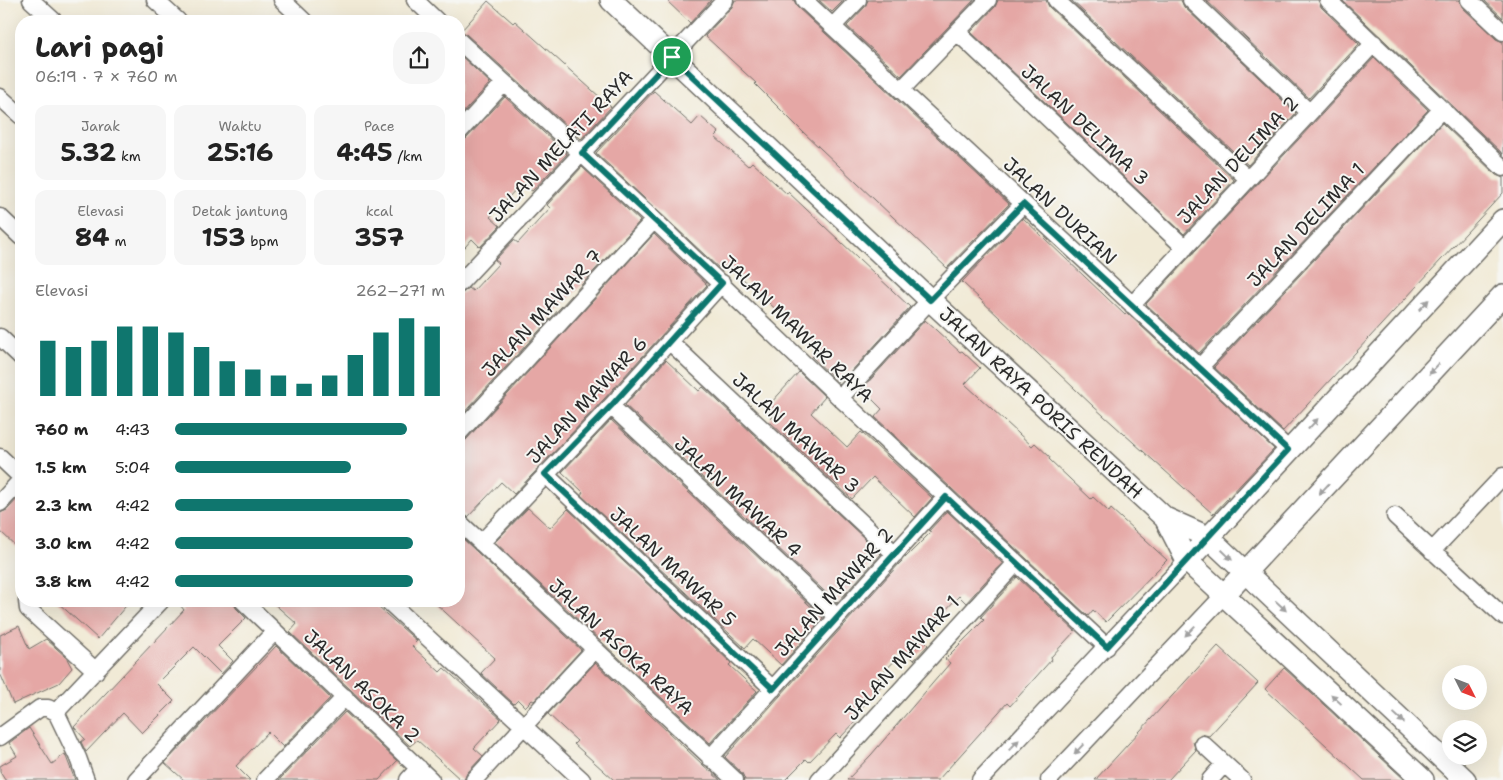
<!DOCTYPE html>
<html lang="id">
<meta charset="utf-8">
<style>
body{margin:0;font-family:"Shantell Sans",sans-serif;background:#f6f6f6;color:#222;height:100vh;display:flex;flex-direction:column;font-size:19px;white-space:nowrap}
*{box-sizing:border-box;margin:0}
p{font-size:16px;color:#767676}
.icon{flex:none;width:28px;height:28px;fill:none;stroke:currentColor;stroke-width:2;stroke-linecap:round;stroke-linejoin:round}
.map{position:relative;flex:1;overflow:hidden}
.details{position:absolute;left:15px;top:15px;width:450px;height:592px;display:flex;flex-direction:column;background:#fff;border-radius:20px;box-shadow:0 5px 20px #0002}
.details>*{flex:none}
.needle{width:32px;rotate:132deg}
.controls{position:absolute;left:1442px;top:665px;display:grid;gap:10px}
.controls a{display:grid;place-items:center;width:45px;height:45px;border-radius:50%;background:#fff;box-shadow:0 5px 20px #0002;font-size:25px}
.pin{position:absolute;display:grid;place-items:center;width:42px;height:42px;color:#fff;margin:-21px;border:2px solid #fff;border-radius:50%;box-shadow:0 1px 5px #0007}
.round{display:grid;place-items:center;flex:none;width:52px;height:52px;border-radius:20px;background:#f6f6f6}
.head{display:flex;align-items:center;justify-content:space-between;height:85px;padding:0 20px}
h1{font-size:28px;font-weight:700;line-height:38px}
.figures{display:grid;grid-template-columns:repeat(3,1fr);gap:8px;height:85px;padding:5px 20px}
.figures div{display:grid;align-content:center;border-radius:12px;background:#f6f6f6;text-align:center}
.figures b{font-size:25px;font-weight:700}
.figures small{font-size:14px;font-weight:400}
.figures p{font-size:14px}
.chart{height:140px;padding:10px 20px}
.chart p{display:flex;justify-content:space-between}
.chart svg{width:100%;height:90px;margin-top:5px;stroke:#0f766e;stroke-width:6}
ul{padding:0 20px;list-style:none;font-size:16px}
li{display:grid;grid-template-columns:80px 60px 1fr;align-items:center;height:38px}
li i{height:12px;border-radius:6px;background:#0f766e}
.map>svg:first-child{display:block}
</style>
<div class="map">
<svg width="1503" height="780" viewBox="0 0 1503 780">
<rect width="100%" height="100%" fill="#f6f6f2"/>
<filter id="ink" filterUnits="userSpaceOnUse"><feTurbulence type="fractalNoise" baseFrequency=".02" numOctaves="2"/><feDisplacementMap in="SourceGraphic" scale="10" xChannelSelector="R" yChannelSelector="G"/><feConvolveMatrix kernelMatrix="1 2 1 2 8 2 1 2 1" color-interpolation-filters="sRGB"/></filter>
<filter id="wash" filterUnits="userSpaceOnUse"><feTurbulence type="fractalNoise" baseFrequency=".0096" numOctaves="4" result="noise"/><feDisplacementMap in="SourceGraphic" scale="20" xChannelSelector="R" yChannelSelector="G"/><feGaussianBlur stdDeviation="1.12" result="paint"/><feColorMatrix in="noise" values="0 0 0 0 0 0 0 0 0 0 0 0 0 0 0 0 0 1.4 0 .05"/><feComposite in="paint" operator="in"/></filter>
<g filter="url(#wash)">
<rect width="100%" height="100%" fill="#f1ead6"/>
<g id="blocks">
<!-- building -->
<path fill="#e5a7a5" d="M666,0h45l-21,23z
M735,0h59l3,7 212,197 -62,64 -144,-136 -48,-48 1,-1 -51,-47 27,-29z
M819,0h25l-12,12z
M868,0h106l-73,76 -54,-50 18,-19z
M998,0h48l3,7 185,173 -50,54 -213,-202 24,-25z
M1071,0h110l3,7 112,106 -48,52z
M1206,0h112l3,7 38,37 -50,54z
M1342,0h117l3,7 34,32 7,3v112z
M1484,0h19v18z
M488,1l25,22 2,-2 96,86 -30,32 -115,-105 -5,-3z
M459,54l31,29 -31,34z
M1374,58l54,52 -229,243 -53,-49z
M654,91l38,34 8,-9 19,17 -4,4 33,29 4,-4 35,32 1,-2 122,115 -63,69 -2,-2 -7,8 -26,-25 6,-7 -9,-10 -81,-75 -6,6 -126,-118z
M505,97l62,57 -35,37 -11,-7 -31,33 10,9 -20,21 -8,-8 -13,15v-112l7,-3z
M1442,123l54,52 7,3v15l-220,238 -69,-64z
M582,167l58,54 -181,197v-124l3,-1 7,-5 4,3 26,-28 -4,-3 19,-20 4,3 32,-35 -3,-3z
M1023,218l102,97 2,-2 147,136 -61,65 -119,-107 -132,-125z
M654,234l53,51 -103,114 -90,95 -13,-12 -33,35 -9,-5v-69l7,-3z
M925,320l35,32 2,-1 18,17 -15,16 67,62 3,-3 15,14 -1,2 42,40 2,-2 16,15 2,-3 56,51 -61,62 -13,-12 -5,6 -213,-199 7,-8 -20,-20z
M666,360l33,31 4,-4 178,167 -44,49 -212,-198z
M799,372l26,25 -14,16 36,34 14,-15 71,66 -17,19 -42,-40 -21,22 -83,-78 9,-10 -8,-7z
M611,420l212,198 -42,47 -28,-26 -8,9 -164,-153 2,-3 -21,-20z
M21,495v56l-21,-20v-18l7,-3z
M528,508l22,20 18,-19 163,154 -2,2 28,26 -47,52 -215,-201z
M947,511l55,52 -36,40 -7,-7 -39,41 8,8 -14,15 -10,-9 -26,27 6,5 -31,34 4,3 -17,18 -4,-4 -27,28 -3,-3 -21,21h-40l-3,-7 -17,-16 174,-193 32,-32 -2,-1z
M459,535l122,115 -47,51 -2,-1 -7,7 -7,-7 -4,4 -33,-31 14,-15 -62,-57h26z
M1017,577l58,54 -24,26 1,2 -42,47 -3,-3 -69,77h-91l24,-25 79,-92 -5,-4 39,-39 -3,-3z
M56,601h74l-32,38z
M177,601h56l3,7 10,10 -28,28 15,15 -12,13 -27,-27 -37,37 17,17 -32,32 -19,-20 -37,39 -5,-10 4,-3 -11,-12 110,-117z
M271,601h100l46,40 -5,5 28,26 4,-4 57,51 -27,29 9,8 -16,17 -3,7h-3l-44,-40 -7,6 -120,-114 7,-8z
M19,626l10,23 17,-10 20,18 6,11 -13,15 -46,21 -13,-31v-38z
M276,646l54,52 -47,49 -15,-15 -32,34 14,14h-66l-19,-17z
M1218,646l40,37 -49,53 -8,-2 -5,3 -3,5 3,8 -28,30h-73z
M595,663l108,102 17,15h-106l-40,-36 3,-3 -29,-27z
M1284,668l121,112h-41l-99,-91z
M345,712l52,49 -18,19h-100z
M29,728l23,36 13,-10 10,26h-70l-5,-8v-6l17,-10 -8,-13z"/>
</g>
</g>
<g filter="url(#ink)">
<use href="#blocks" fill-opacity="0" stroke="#706e67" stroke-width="1"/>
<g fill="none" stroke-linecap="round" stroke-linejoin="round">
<defs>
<path id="minor" d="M31,0l23,21
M155,0l23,21
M282,0l22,21
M415,0l22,21
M804,0l485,450
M1056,0l192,179
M1191,0l118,112
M1328,0l175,168
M1469,0l34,32
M833,26l25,-26
M957,32l228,216
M459,41l195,179 186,178 267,249
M901,90l87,-90
M0,97l21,19
M459,132l45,-49
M0,217l21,20
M459,284l266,-284
M1132,305l242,-262
M0,337l21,20
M669,341l226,213
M1199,368l243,-259
M840,398l90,-98 93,-96
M611,406l226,211
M459,433l195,-213
M0,457l21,20
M545,474l228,215
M0,503l21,-23
M1395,516l108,100
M459,522l276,258
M481,543l130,-137 111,-123
M1432,551l71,-75
M27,601l1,8 68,62
M243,601l188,179
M388,601l194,179
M56,712l105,-111
M56,712l22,46 8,22
M0,737l40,-29h8l8,4
M1203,744l39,36
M710,758l236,-261
M136,780l139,-149
M265,780l80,-83
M408,780l11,-12
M474,780l120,-130
M819,780l197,-217
M980,780l207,-219
M1049,780l175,-185
M1210,780l14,-16"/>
<path id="tertiary" d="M611,0l319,300 235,218 43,19 257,243
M1165,518l22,43 236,219
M1187,561l316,-341
M1224,595l279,-300"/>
</defs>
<!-- minor casing -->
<use href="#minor" stroke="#706e67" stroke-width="19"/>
<!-- tertiary casing -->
<use href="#tertiary" stroke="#706e67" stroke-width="24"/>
<!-- minor -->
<use href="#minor" stroke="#fff" stroke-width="16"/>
<!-- tertiary -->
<use href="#tertiary" stroke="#fff" stroke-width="21"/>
</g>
<!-- one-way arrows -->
<defs><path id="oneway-solid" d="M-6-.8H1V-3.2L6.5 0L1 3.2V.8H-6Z" transform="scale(1.25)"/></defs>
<g fill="#a0a0a0">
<use href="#oneway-solid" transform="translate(1424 305) rotate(-47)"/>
<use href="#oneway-solid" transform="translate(1434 369) rotate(133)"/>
<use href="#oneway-solid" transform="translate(1313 424) rotate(-47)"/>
<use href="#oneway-solid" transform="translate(1324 489) rotate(133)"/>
<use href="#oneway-solid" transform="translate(1227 555) rotate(44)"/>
<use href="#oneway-solid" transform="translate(1281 606) rotate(43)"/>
<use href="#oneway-solid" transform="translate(1190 631) rotate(134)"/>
<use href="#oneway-solid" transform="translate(1336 699) rotate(-137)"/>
<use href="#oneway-solid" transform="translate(1399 718) rotate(43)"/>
<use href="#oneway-solid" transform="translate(1014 745) rotate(-46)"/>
<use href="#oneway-solid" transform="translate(1079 749) rotate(133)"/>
</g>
</g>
<g fill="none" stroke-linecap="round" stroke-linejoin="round" filter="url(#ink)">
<defs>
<path id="route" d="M672,57l258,243 93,-96 265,246 -181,197 -161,-150 -173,192 -228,-215 66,-68 111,-123 -140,-130z"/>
</defs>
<!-- route casing -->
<use href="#route" stroke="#fff" stroke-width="10"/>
<!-- route -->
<use href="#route" stroke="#0f766e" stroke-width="6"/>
</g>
<g text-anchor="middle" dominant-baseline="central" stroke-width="4" stroke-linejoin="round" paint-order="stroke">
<!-- street labels -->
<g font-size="19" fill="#2b2b2b" stroke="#f6f6f2">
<text transform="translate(1085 125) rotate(43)">JALAN DELIMA 3</text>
<text transform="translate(561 146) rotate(-47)">JALAN MELATI RAYA</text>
<text transform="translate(1238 160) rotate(-47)">JALAN DELIMA 2</text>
<text transform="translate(1060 211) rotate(43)">JALAN DURIAN</text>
<text transform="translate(1306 225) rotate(-47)">JALAN DELIMA 1</text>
<text transform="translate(542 313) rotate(-47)">JALAN MAWAR 7</text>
<text transform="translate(797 329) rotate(44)">JALAN MAWAR RAYA</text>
<text transform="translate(587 400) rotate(-47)">JALAN MAWAR 6</text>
<text transform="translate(1041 403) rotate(43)">JALAN RAYA PORIS RENDAH</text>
<text transform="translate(796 433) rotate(43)">JALAN MAWAR 3</text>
<text transform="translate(738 497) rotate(43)">JALAN MAWAR 4</text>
<text transform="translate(673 567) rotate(43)">JALAN MAWAR 5</text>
<text transform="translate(834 592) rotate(-48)">JALAN MAWAR 2</text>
<text transform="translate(621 647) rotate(43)">JALAN ASOKA RAYA</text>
<text transform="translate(902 658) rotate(-48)">JALAN MAWAR 1</text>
<text transform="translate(362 686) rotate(44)">JALAN ASOKA 2</text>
</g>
</g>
</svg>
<div class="controls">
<a><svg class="needle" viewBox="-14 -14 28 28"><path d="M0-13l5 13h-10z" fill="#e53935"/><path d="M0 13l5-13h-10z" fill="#767676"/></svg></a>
<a><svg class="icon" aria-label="layers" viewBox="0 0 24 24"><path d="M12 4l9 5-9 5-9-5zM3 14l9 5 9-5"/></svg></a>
</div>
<div class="pin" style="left:672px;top:57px;background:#1e9e55"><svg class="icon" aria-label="arrive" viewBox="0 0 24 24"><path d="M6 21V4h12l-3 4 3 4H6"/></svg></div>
<section class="details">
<div class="head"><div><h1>Lari pagi</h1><p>06:19 · 7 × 760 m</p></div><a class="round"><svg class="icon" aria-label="share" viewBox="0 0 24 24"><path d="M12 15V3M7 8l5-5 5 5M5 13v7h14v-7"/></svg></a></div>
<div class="figures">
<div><p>Jarak</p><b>5.32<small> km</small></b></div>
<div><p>Waktu</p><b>25:16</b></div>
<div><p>Pace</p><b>4:45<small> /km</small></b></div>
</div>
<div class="figures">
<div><p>Elevasi</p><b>84<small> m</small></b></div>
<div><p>Detak jantung</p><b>153<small> bpm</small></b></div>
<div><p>kcal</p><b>357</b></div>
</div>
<div class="chart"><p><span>Elevasi</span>262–271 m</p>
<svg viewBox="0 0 160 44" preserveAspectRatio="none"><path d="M5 44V17M15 44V20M25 44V17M35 44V10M45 44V10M55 44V13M65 44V20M75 44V27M85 44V31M95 44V34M105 44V38M115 44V34M125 44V24M135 44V13M145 44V6M155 44V10"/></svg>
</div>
<ul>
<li><b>760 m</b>4:43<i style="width:86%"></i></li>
<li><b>1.5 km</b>5:04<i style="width:65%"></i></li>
<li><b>2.3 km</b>4:42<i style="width:88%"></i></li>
<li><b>3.0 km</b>4:42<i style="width:88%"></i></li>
<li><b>3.8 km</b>4:42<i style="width:88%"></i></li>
</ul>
</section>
</div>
